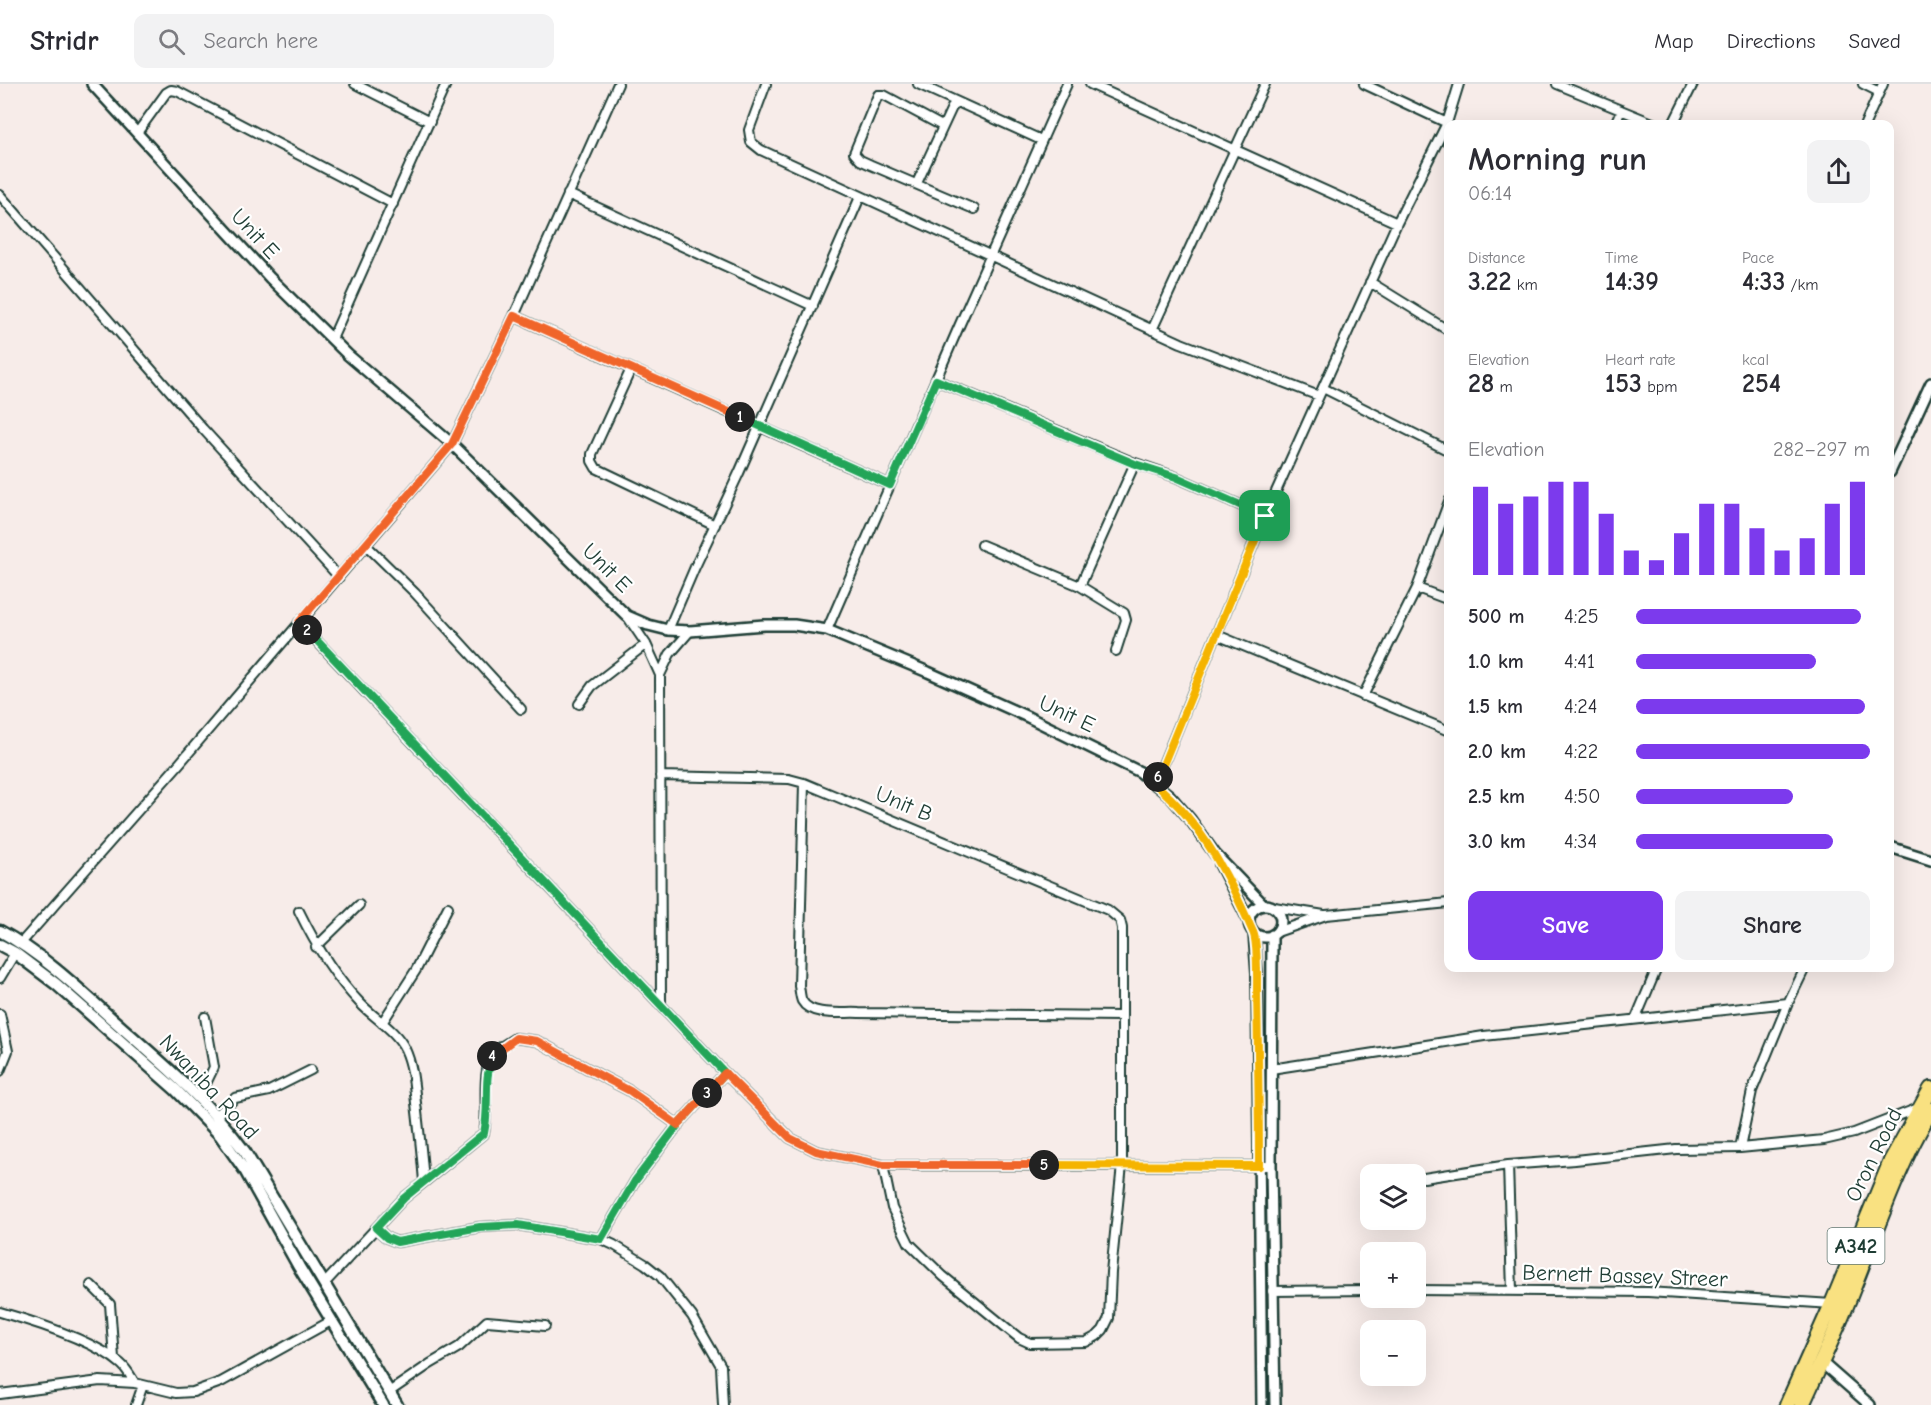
<!DOCTYPE html>
<meta charset="utf-8">
<style>
body{margin:0;font-family:"Comic Neue",sans-serif;background:#f2f2f3;color:#2b2b33;height:100vh;display:flex;flex-direction:column;font-size:22px;white-space:nowrap}
*{box-sizing:border-box;margin:0}
p{font-size:20px;color:#7c7c81}
.icon{flex:none;width:33px;height:33px;fill:none;stroke:currentColor;stroke-width:2;stroke-linecap:round;stroke-linejoin:round}
.map{position:relative;flex:1;overflow:hidden}
.sheet{position:absolute;left:1444px;top:36px;width:450px;height:852px;display:flex;flex-direction:column;background:#fff;border-radius:12px;box-shadow:0 6px 24px #0002}
.sheet>*{flex:none}
.controls{position:absolute;left:1360px;top:1080px;display:grid;gap:12px}
.controls a{display:grid;place-items:center;width:66px;height:66px;border-radius:12px;background:#fff;box-shadow:0 6px 24px #0002;font-size:30px}
.pin{position:absolute;display:grid;place-items:center;width:51px;height:51px;color:#fff;margin:-26px;border-radius:12px;box-shadow:0 3px 9px #0006}
.km{position:absolute;width:30px;height:30px;margin:-15px;border-radius:50%;background:#222;color:#fff;font-size:16px;line-height:30px;text-align:center}
.round{display:grid;place-items:center;flex:none;width:63px;height:63px;border-radius:12px;background:#f2f2f3}
.headline{display:flex;align-items:center;justify-content:space-between;height:102px;padding:0 24px}
h1{font-size:33px;font-weight:700;line-height:45px}
.figures{display:grid;grid-template-columns:repeat(3,1fr);gap:9px;height:102px;padding:6px 24px}
.figures div{display:grid;align-content:center}
.figures b{font-size:26px;font-weight:700}
.figures small{font-size:16px;font-weight:400}
.figures p{font-size:16px}
.chart{height:168px;padding:12px 24px}
.chart p{display:flex;justify-content:space-between}
.chart svg{width:100%;height:108px;margin-top:6px;stroke:#7c3aed;stroke-width:6}
.button{display:flex;gap:12px;margin-top:auto;padding:12px 24px}
.button a{flex:1;height:69px;border-radius:12px;background:#7c3aed;color:#fff;font-size:24px;font-weight:700;line-height:69px;text-align:center}
.button a+a{background:#f2f2f3;color:#2b2b33}
ul{padding:0 24px;list-style:none;font-size:20px}
li{display:grid;grid-template-columns:96px 72px 1fr;align-items:center;height:45px}
li i{height:15px;border-radius:8px;background:#7c3aed}
header{display:flex;align-items:center;gap:36px;box-sizing:border-box;height:84px;padding:0 30px;background:#fff;border-bottom:2px solid #e1e1e2}
header strong{font-size:28px}
nav{display:flex;gap:33px;margin-inline-start:auto;font-size:21px}
.search{width:420px;height:54px;background:#f2f2f3;display:flex;align-items:center;gap:15px;box-sizing:border-box;padding:0 21px;border-radius:12px;color:#7c7c81;font-size:22px}
.map>svg:first-child{display:block}
</style>
<header>
<strong>Stridr</strong>
<div class="search"><svg class="icon" aria-label="search" viewBox="0 0 24 24"><circle cx="10" cy="10" r="6"/><path d="M15 15l6 6"/></svg>Search here</div>
<nav><a>Map</a><a>Directions</a><a>Saved</a></nav>
</header>
<div class="map">
<svg width="1931" height="1321" viewBox="0 0 1931 1321">
<rect width="100%" height="100%" fill="#f7ece9"/>
<filter id="ink" filterUnits="userSpaceOnUse"><feTurbulence type="fractalNoise" baseFrequency=".0167" numOctaves="2"/><feDisplacementMap in="SourceGraphic" scale="12" xChannelSelector="R" yChannelSelector="G"/><feConvolveMatrix kernelMatrix="1 2 1 2 8 2 1 2 1" color-interpolation-filters="sRGB"/></filter>
<g filter="url(#ink)">
<g fill="none" stroke-linecap="round" stroke-linejoin="round">
<defs>
<path id="minor" d="M355,0l75,38
M766,0l-17,46 2,12 10,8 420,193 138,53
M918,0l123,56
M1090,0l307,139
M1364,0l83,39
M1557,0l98,40
M1863,0l16,8
M1615,40l6,-14
M1673,40l20,-40
M1865,40l18,-40
M942,42l-58,-31h-6l-24,58 6,7 11,5 103,44
M137,49l29,-40 5,-3 6,1 216,113
M917,99l38,-82
M568,110l245,112
M0,111l203,234 136,148
M1370,198l79,49
M514,232l376,169
M1152,246l113,-246
M332,255l114,-255
M631,285l-39,85v7l4,7 119,57
M936,296l199,83 41,14 89,39
M1323,304l126,63
M366,461l49,48 106,116
M982,461l98,41 44,27 2,7 -10,31
M1080,502l55,-123
M1417,504l32,12
M627,532l19,28 14,31 1,329
M299,538l426,451 65,65 26,13 67,14 388,1
M668,546l27,-63 44,-94 121,-276
M827,546l133,-306 107,-240
M1217,551l232,96
M660,591l10,-21 20,-23
M1363,612l54,-108 32,-87
M579,620l13,-18 54,-42
M660,692l129,3 15,4 304,127 12,10 2,8v237l-11,107 -2,46 -6,12 -6,6 -11,6 -56,1 -11,-5 -76,-62 -34,-33 -17,-35 -9,-43
M804,699l-5,203c1,4 1,11 3,15 9,16 41,11 57,12l262,3
M1155,700l110,-268 132,-293 50,-100 12,-39
M1274,823l50,8
M299,827c16,33 35,65 61,92 14,15 36,27 45,46 8,17 9,37 11,54 3,26 6,52 8,79l-20,16 -80,86
M1277,848l49,-17 123,-12
M21,859l158,-179 273,-320 62,-128 104,-232
M316,863l43,-42
M0,894l15,-25
M0,930l8,37 -8,20
M1636,934l21,-50
M382,939l34,-53 32,-63
M1271,985l213,-33 304,-33 17,-35
M199,1014l15,-31 -9,-50
M216,1032l19,-18 34,-7 42,-21
M1740,1064l12,-57 36,-88
M1508,1081l4,126
M1424,1094l84,-13 67,-5 101,-11 64,-1 84,-8 30,-7 67,-26
M424,1098l60,-49c5,-23 -4,-60 9,-79 4,-6 16,-12 22,-16l22,3 68,37 25,13 48,34
M376,1144l11,10 10,4 83,-15 38,-2 83,14 13,6 31,19 15,12 32,40 29,50 2,39
M601,1155l34,-58 43,-56 47,-52
M91,1201l19,19 4,54
M1416,1206l232,2 184,12
M1272,1207l99,-1
M0,1228c35,10 94,28 121,52 6,5 10,13 14,19
M389,1308l41,-28 29,-17 28,-26 58,5
M0,1310l100,-13 35,2 41,10 17,-1 28,-10 110,-61
M136,1321l7,-20"/>
<path id="tertiary" d="M92,0l178,194 78,77 104,89 175,172 21,9 20,5 22,1 74,-6h30l33,5 101,42 100,45 112,55 30,24 20,23 25,35 49,51
M1890,388l41,-89
M1890,763l41,13
M1220,780l29,57
M1249 837a16 16 0 1 1 32 0a16 16 0 1 1-32 0Z
M1254,849l3,41 5,431
M1272,851l-1,231 4,239
M1821,1278l49,43"/>
<path id="secondary" d="M0,847c42,23 77,56 112,88 47,41 96,82 133,133l152,253
M0,861l15,8 41,31 120,106 44,45 26,37 53,95 84,138"/>
<path id="trunk" d="M1787,1321l45,-101 59,-143 40,-72
M1802,1321c17,-38 35,-75 50,-114 25,-62 45,-124 79,-181"/>
</defs>
<!-- minor casing -->
<use href="#minor" stroke="#1f3d34" stroke-width="12"/>
<!-- tertiary casing -->
<use href="#tertiary" stroke="#1f3d34" stroke-width="14"/>
<!-- secondary casing -->
<use href="#secondary" stroke="#1f3d34" stroke-width="15"/>
<!-- trunk casing -->
<use href="#trunk" stroke="#1f3d34" stroke-width="18"/>
<!-- minor -->
<use href="#minor" stroke="#fff" stroke-width="8"/>
<!-- tertiary -->
<use href="#tertiary" stroke="#fff" stroke-width="9"/>
<!-- secondary -->
<use href="#secondary" stroke="#fff" stroke-width="10"/>
<!-- trunk -->
<use href="#trunk" stroke="#f9e181" stroke-width="14"/>
</g>
</g>
<g fill="none" stroke-linecap="round" stroke-linejoin="round" filter="url(#ink)">
<defs>
<path id="split-1" d="M740,333l150,68 46,-105 199,84 41,13 89,39"/>
<path id="split-2" d="M307,546l-8,-8 153,-178 62,-128 226,101"/>
<path id="split-3" d="M307,546l418,443 -18,20"/>
<path id="split-4" d="M492,972c-9,25 -2,51 -8,77l-80,65 -28,30 11,10 10,4 83,-15 38,-2 83,14 34,-58 43,-56 29,-32"/>
<path id="split-5" d="M492,972l24,-18 21,3 68,37 25,13 48,34 47,-52 65,65 26,13 67,14h161"/>
<path id="split-6" d="M1044,1081l215,1c0,-58 -1,-117 -2,-175 0,-13 1,-49 -4,-59 -24,-55 -51,-109 -98,-148l3,-7"/>
<path id="split-7" d="M1158,693l107,-261"/>
</defs>
<!-- split-1 casing -->
<use href="#split-1" stroke="#fff" stroke-width="12"/>
<!-- split-2 casing -->
<use href="#split-2" stroke="#fff" stroke-width="12"/>
<!-- split-3 casing -->
<use href="#split-3" stroke="#fff" stroke-width="12"/>
<!-- split-4 casing -->
<use href="#split-4" stroke="#fff" stroke-width="12"/>
<!-- split-5 casing -->
<use href="#split-5" stroke="#fff" stroke-width="12"/>
<!-- split-6 casing -->
<use href="#split-6" stroke="#fff" stroke-width="12"/>
<!-- split-7 casing -->
<use href="#split-7" stroke="#fff" stroke-width="12"/>
<!-- split-1 -->
<use href="#split-1" stroke="#22a559" stroke-width="8"/>
<!-- split-2 -->
<use href="#split-2" stroke="#f0652b" stroke-width="8"/>
<!-- split-3 -->
<use href="#split-3" stroke="#22a559" stroke-width="8"/>
<!-- split-4 -->
<use href="#split-4" stroke="#22a559" stroke-width="8"/>
<!-- split-5 -->
<use href="#split-5" stroke="#f0652b" stroke-width="8"/>
<!-- split-6 -->
<use href="#split-6" stroke="#f5b400" stroke-width="8"/>
<!-- split-7 -->
<use href="#split-7" stroke="#f5b400" stroke-width="8"/>
</g>
<g text-anchor="middle" dominant-baseline="central" stroke-width="4.5" stroke-linejoin="round" paint-order="stroke">
<!-- shield labels -->
<rect fill="#fff" stroke="#627771" stroke-width="1.5" x="1827.5" y="1144" width="57" height="36" rx="4.5"/>
<g font-size="21" font-weight="bold" fill="#1f3d34">
<text x="1856" y="1162">A342</text>
</g>
<!-- street labels -->
<g font-size="22" fill="#1f3d34" stroke="#fff">
<text transform="translate(255 150) rotate(47)">Unit E</text>
<text transform="translate(607 484) rotate(45)">Unit E</text>
<text transform="translate(1067 630) rotate(25)">Unit E</text>
<text transform="translate(904 720) rotate(23)">Unit B</text>
<text transform="translate(209 1003) rotate(47)">Nwaniba Road</text>
<text transform="translate(1874 1071) rotate(-64)">Oron Road</text>
<text transform="translate(1625 1192) rotate(2)">Bernett Bassey Streer</text>
</g>
</g>
</svg>
<div class="controls">
<a><svg class="icon" aria-label="layers" viewBox="0 0 24 24"><path d="M12 4l9 5-9 5-9-5zM3 14l9 5 9-5"/></svg></a>
<a>+</a>
<a>−</a>
</div>
<div class="pin" style="left:1265px;top:432px;background:#1e9e55"><svg class="icon" aria-label="arrive" viewBox="0 0 24 24"><path d="M6 21V4h12l-3 4 3 4H6"/></svg></div>
<b class="km" style="left:740px;top:333px">1</b>
<b class="km" style="left:307px;top:546px">2</b>
<b class="km" style="left:707px;top:1009px">3</b>
<b class="km" style="left:492px;top:972px">4</b>
<b class="km" style="left:1044px;top:1081px">5</b>
<b class="km" style="left:1158px;top:693px">6</b>
<section class="sheet">
<div class="headline"><div><h1>Morning run</h1><p>06:14</p></div><a class="round"><svg class="icon" aria-label="share" viewBox="0 0 24 24"><path d="M12 15V3M7 8l5-5 5 5M5 13v7h14v-7"/></svg></a></div>
<div class="figures">
<div><p>Distance</p><b>3.22<small> km</small></b></div>
<div><p>Time</p><b>14:39</b></div>
<div><p>Pace</p><b>4:33<small> /km</small></b></div>
</div>
<div class="figures">
<div><p>Elevation</p><b>28<small> m</small></b></div>
<div><p>Heart rate</p><b>153<small> bpm</small></b></div>
<div><p>kcal</p><b>254</b></div>
</div>
<div class="chart"><p><span>Elevation</span>282–297 m</p>
<svg viewBox="0 0 160 44" preserveAspectRatio="none"><path d="M5 44V8M15 44V15M25 44V12M35 44V6M45 44V6M55 44V19M65 44V34M75 44V38M85 44V27M95 44V15M105 44V15M115 44V25M125 44V34M135 44V29M145 44V15M155 44V6"/></svg>
</div>
<ul>
<li><b>500 m</b>4:25<i style="width:96%"></i></li>
<li><b>1.0 km</b>4:41<i style="width:77%"></i></li>
<li><b>1.5 km</b>4:24<i style="width:98%"></i></li>
<li><b>2.0 km</b>4:22<i style="width:100%"></i></li>
<li><b>2.5 km</b>4:50<i style="width:67%"></i></li>
<li><b>3.0 km</b>4:34<i style="width:84%"></i></li>
</ul>
<div class="button"><a>Save</a><a>Share</a></div>
</section>
</div>
